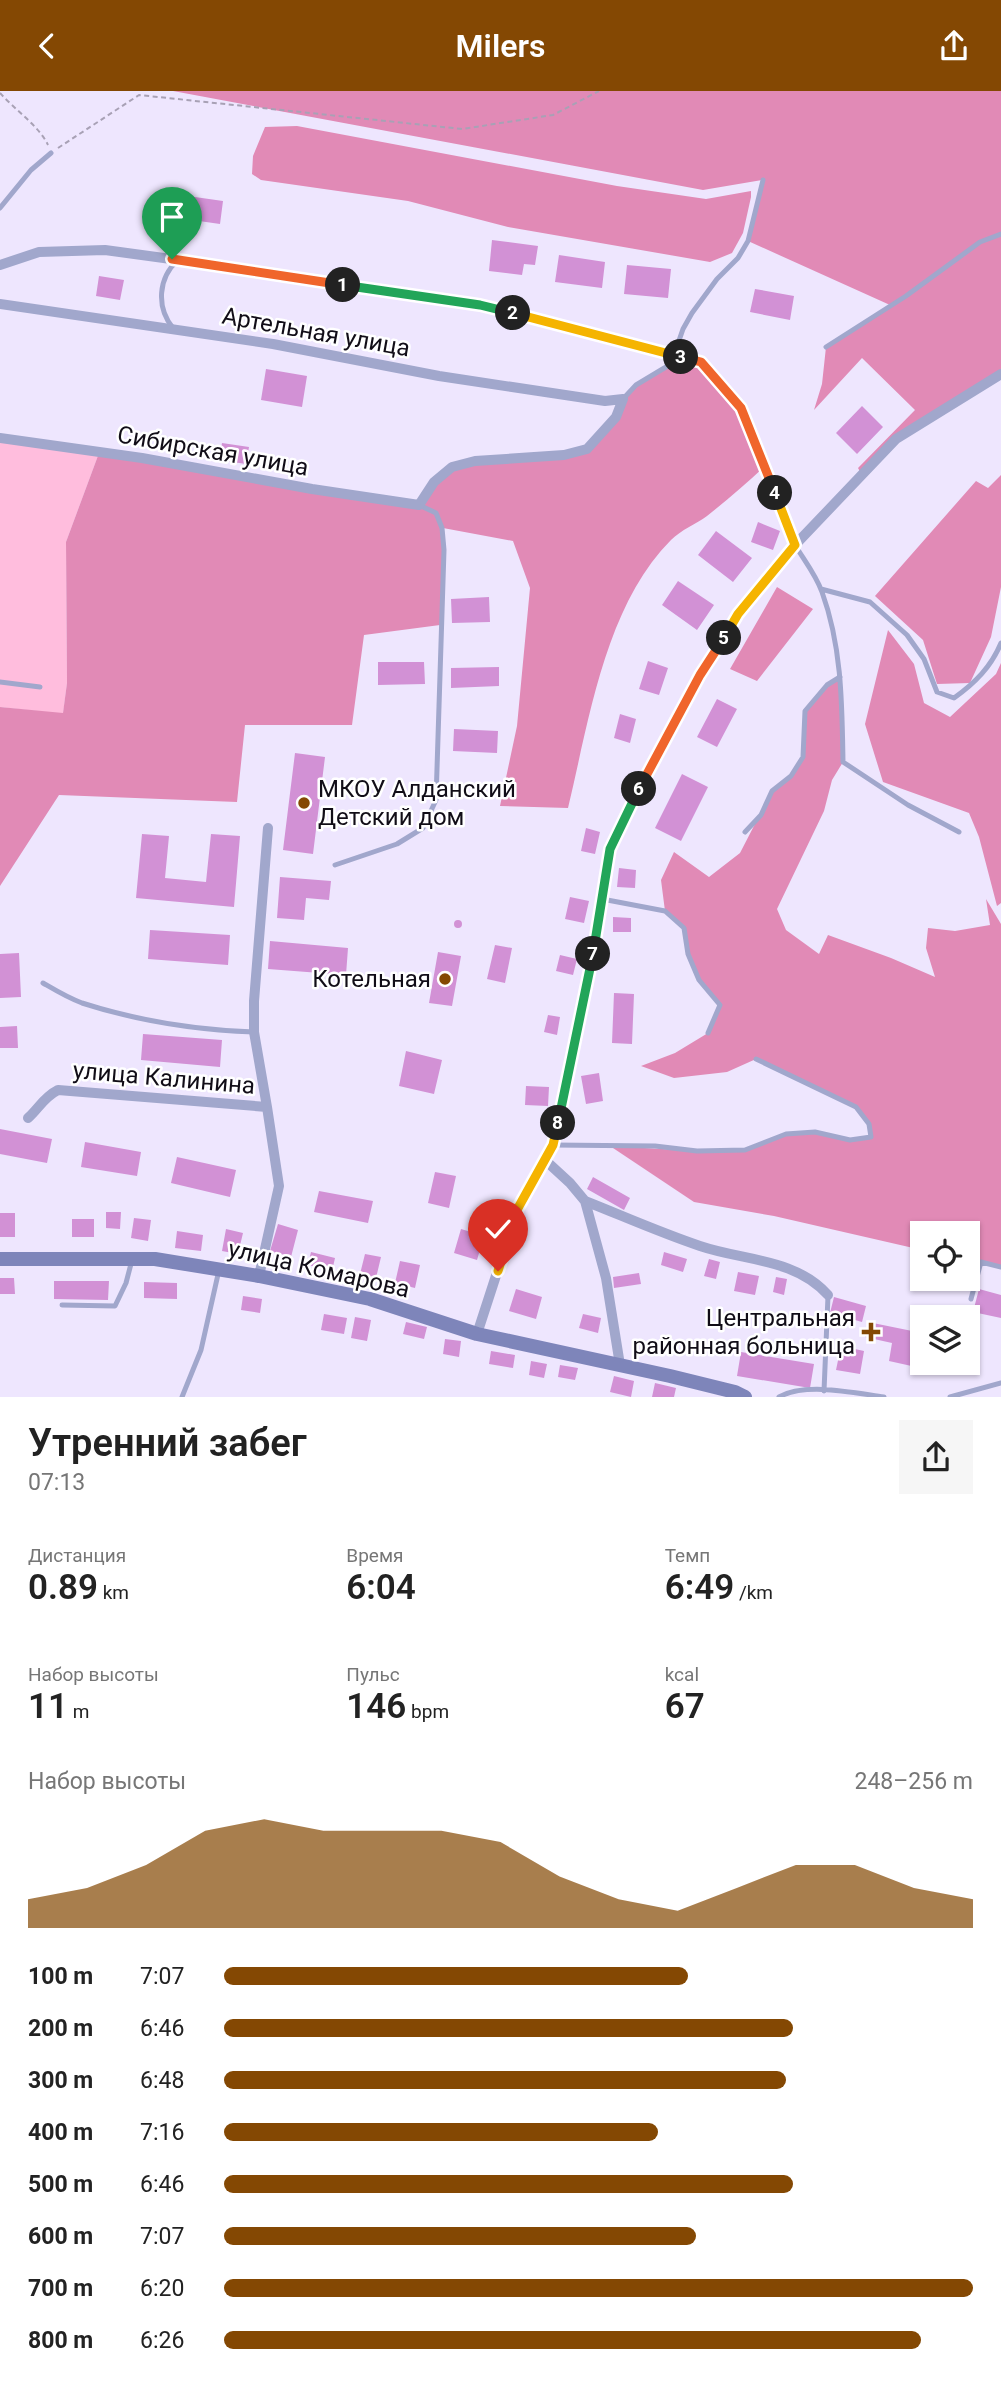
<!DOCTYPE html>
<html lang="ru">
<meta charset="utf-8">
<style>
body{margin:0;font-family:Roboto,sans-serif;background:#f6f6f6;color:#222;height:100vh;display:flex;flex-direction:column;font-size:26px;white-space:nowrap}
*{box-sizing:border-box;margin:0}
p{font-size:23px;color:#767676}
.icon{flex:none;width:38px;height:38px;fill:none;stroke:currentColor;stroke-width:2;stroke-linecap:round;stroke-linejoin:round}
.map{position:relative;height:1306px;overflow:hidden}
.sheet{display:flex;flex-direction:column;background:#fff;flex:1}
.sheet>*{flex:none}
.tools{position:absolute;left:910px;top:1130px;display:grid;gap:14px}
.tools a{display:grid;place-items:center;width:70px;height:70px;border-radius:0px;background:#fff;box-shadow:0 2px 5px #0004;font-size:35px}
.pin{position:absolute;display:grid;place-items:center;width:60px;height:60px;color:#fff;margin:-72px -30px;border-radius:50% 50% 50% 0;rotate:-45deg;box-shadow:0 0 7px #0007}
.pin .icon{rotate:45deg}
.km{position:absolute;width:35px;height:35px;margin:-18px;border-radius:50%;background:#222;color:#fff;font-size:19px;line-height:35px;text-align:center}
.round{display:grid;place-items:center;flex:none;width:74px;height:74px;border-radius:0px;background:#f6f6f6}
.summary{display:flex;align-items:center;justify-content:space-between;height:119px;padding:0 28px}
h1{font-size:38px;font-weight:600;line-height:52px}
.figures{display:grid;grid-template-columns:repeat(3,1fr);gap:10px;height:119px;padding:7px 28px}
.figures div{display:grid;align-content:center}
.figures b{font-size:35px;font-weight:600}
.figures small{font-size:19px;font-weight:400}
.figures p{font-size:19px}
.chart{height:196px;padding:14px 28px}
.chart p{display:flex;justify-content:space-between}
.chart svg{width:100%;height:126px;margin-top:7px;fill:#844803;opacity:.7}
ul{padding:0 28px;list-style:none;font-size:23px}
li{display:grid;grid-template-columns:112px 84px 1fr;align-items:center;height:52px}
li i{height:18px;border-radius:9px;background:#844803}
header{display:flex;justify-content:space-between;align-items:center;height:91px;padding:0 28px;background:#844803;color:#fff;font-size:32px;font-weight:600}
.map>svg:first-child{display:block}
</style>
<header><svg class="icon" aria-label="back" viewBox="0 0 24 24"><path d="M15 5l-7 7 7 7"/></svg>Milers<svg class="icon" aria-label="share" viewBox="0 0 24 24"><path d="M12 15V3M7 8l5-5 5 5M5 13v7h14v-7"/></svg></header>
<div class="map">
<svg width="1001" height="1306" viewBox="0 0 1001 1306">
<rect width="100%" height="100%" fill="#eee6fe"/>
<!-- green -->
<path fill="#ffbddd" d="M0,347l99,15 -33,89 1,141 -4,31 -63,-7z"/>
<!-- forest -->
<path fill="#e18ab6" d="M173,0h828v283l-105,65 -33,38 -5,-9 57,-58 -53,-52 -48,52 8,-26 4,-37 64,-42 -142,-64 14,-61 -59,10z
M297,35l320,60 89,13 45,-8v6l-8,36 -11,20 -22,9 -202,-35 -100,-26 -147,-21 -9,-6 1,-18 12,-29z
M674,264l27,7 40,46 23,59c-18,17 -37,33 -57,49 -11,8 -26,14 -36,24 -66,66 -82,181 -103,268l-68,-2 17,-80 13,-138 -17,-47 -70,-13 -3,97 -76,10 -12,90h-107l-8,77 -178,-7 -59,91v-179l63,6 4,-30 -1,-141 33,-89 319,52 34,-38 135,-18 49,-64 30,-18z
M1001,384v112l-10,50 -21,46 -33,1 -14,-44 -48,-44 101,-115 12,7z
M777,496l36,22 -56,72 -27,-12z
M888,539l26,34 10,39 26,14 46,-43 5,-11v240l-4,3 -18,-69 -10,-24 -86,-31 -18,-58z
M840,586l3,85 -11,18 -8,31 -47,98 9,21 33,24 9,-19 63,23 44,19 -9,-29 2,-20 27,3 35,-6 -4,-26 15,25v343l-33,-7v-26h-46v16l-148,-34 -80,-14 -84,-56 87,5 48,-1 41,-16 29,-2 35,8 21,-3 -2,-13 -13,-17 -100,-48 -29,13 -53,6 -33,-12 34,-13 33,-20 12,-28 -21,-25 -11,-26 -4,-26 -19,-17 -4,-31 13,-28 35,25 31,-24 32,-62 19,-15 12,-19 2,-46 22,-26z"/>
<!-- building -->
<path fill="#d291d5" d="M188,105l35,5 -3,23 -35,-5z
M492,149l46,6 -3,19 -11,-1 -2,11 -33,-4z
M559,164l46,7 -3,26 -47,-6z
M627,174l44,4 -3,29 -44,-4z
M99,185l25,4 -4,20 -24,-4z
M755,198l39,7 -4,24 -40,-8z
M266,278l41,7 -5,31 -41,-7z
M862,315l21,21 -26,27 -21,-21z
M222,352l27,4 -3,17 -27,-4z
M758,431l22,9 -7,19 -22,-8z
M716,440l36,27 -19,24 -35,-27z
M678,490l36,24 -17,25 -35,-25z
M489,506l1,25 -38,1 -1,-24z
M648,570l20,7 -9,27 -20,-6z
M378,571h46l1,22 -47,1z
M499,576v19l-48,2v-20z
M717,608l20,10 -20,38 -20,-10z
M620,623l16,5 -6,24 -16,-5z
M454,638l44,2 -1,22 -44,-2z
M295,662l30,4 -12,97 -30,-4z
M682,683l26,13 -27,54 -26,-13z
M586,737l14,4 -5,22 -14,-3z
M142,743l27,2 -4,42 41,4 5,-48 29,2 -6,71 -98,-9z
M619,777l17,2 -1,18 -18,-1z
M280,786l51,4 -2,19 -23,-2 -2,22 -27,-2z
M570,806l19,4 -5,22 -19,-4z
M613,826l18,1v14h-18z
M454 833a4 4 0 1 1 8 0a4 4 0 1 1-8 0Z
M150,839l80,5 -2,30 -80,-6z
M270,850l78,7 -2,27 -78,-6z
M495,854l17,3 -7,35 -18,-4z
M438,861l23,4 -9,50 -23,-3z
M19,862l2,44 -21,1v-44z
M560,864l17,4 -4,16 -17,-4z
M614,902l20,1 -2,50 -20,-1z
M548,924l12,2 -3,18 -13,-3z
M17,935l1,22h-18v-21z
M143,943l79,6 -2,27 -79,-7z
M406,960l36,9 -8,34 -35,-8z
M599,982l4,28 -17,3 -5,-28z
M526,995l23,1 -1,19 -23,-1z
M0,1038l52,10 -5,24 -47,-9z
M85,1051l56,10 -4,24 -56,-9z
M177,1066l59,13 -6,27 -59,-14z
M435,1081l21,4 -7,32 -21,-5z
M593,1086l37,21 -6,12 -37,-21z
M319,1100l54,10 -5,22 -54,-11z
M106,1121h15l-1,17 -14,-1z
M0,1122h15v24h-15z
M134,1127l17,2 -3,21 -17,-3z
M72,1128h22v18h-22z
M278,1133l20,6 -7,27 -21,-6z
M226,1138l17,4 -5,21 -16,-3z
M461,1138l23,7 -7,24 -23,-7z
M177,1140l26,4 -2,16 -26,-3z
M311,1161l24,6 -3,13 -24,-6z
M664,1161l23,7 -4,13 -22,-7z
M365,1163l16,3 -5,21 -16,-4z
M709,1168l11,3 -4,17 -12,-3z
M400,1170l20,4 -5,23 -20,-5z
M738,1181l21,4 -4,19 -21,-4z
M639,1182l2,11 -27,4 -1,-11z
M776,1186l11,2 -3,16 -11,-3z
M0,1187h14l1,16h-15z
M54,1190h55l-1,19 -54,-1z
M144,1191l33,1v16l-33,-1z
M516,1198l26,8 -6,22 -27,-8z
M979,1198l22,6v23l-28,-6z
M243,1205l19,3 -2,14 -19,-3z
M834,1206l32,9 -4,16 -32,-9z
M324,1223l23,4 -3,16 -23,-4z
M583,1223l18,4 -3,15 -19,-5z
M355,1226l16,3 -4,21 -16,-3z
M406,1231l21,5 -3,12 -21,-5z
M868,1231l54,11v30h4l-1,6 -36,-8 3,-18 -27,-6z
M661,1246l11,3 -4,11 -10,-3z
M445,1248l16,2 -2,16 -16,-3z
M841,1255l23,5 -4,23 -24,-4z
M491,1260l24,4 -2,13 -24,-4z
M741,1261l73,12 -4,24 -73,-12z
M531,1270l16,3 -3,14 -15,-3z
M560,1274l18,3 -3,12 -17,-3z
M614,1285l20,5 -3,16 -21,-5z
M655,1292l21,5 -2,9h-22z"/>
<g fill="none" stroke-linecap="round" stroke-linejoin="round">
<!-- path -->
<path stroke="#a8a1b5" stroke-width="2" stroke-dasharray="5 3.5" stroke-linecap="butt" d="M0,2c15,17 39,33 48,52
M58,57l81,-53 323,34 91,-14 46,-24"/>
<!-- lane -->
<path stroke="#a1a7cc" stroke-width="5" d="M0,117l31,-38 20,-17
M173,237c-17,-21 -15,-50 5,-68
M826,256l80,-51 74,-54 21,-8
M623,308l13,-14 30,-18 8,-12 9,-26 9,-16 25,-34 21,-21 10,-17 15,-61
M795,454c9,15 21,30 27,47 20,55 20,112 21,170l65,43 51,27
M821,498l49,13 37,33 17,24 13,33 17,6c21,-15 37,-31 47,-55
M0,591l40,5
M745,741l16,-17 11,-24 19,-15 12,-19 2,-46 22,-26 13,-8
M335,774l62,-21 26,-16 13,-28 8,-250 -2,-22 -6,-15 -17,-8
M602,808l63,12 19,17 4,26 11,26 21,25 -12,28
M43,892c12,7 25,15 39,20 56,18 114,27 172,29
M553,1054l102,1 42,5 48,-1 41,-16 29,-2 35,8 21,-3 -2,-13 -13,-17 -100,-48
M971,1208l10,-37 20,5
M62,1214l53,1 11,-23 6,-23
M824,1300l4,-95
M182,1306l19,-47 18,-80
M779,1306c26,-15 76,-4 105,0
M950,1306l51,-14"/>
<!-- street -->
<path stroke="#a1a7cc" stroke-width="10" d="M0,174l39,-13 66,-2 66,9 309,46 221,57 40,46 54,137
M0,213l273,40 166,32 166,25 18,-2
M0,347l142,20 170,31 107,16 15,-23 18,-15 23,-6 89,-6 23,-6 29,-32 7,-18
M28,1027c11,-10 16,-21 30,-28l209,17 -13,-75v-31l14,-173
M545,1069l25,23 15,18 21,77 14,87
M585,1110c38,15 76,32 115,45 44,15 95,12 128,49
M259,1185l20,-90 -12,-79
M477,1243l41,-126 35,-63 45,-215 12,-81 52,-105 38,-69 38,-61 57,-69 101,-106 105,-65"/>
<!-- secondary -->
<path stroke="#7e85ba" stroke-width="14" d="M0,1168h155l104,17 111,23 107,35 193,42 65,16 10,5"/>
</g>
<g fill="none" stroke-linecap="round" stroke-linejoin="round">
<defs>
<path id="split-1" d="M172,168l171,26"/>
<path id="split-2" d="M343,194l137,20 33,8"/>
<path id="split-3" d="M513,222l168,44"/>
<path id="split-4" d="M681,266l20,5 40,46 34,85"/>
<path id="split-5" d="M724,547l14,-24 57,-69 -20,-52"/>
<path id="split-6" d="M639,698l61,-114 24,-37"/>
<path id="split-7" d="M593,863l17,-105 29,-60"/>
<path id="split-8" d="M558,1032l35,-169"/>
<path id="split-9" d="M498,1180l20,-63 35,-63 5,-22"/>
</defs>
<!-- split-1 casing -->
<use href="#split-1" stroke="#fff" stroke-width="14"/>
<!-- split-2 casing -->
<use href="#split-2" stroke="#fff" stroke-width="14"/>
<!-- split-3 casing -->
<use href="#split-3" stroke="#fff" stroke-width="14"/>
<!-- split-4 casing -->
<use href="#split-4" stroke="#fff" stroke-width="14"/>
<!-- split-5 casing -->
<use href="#split-5" stroke="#fff" stroke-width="14"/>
<!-- split-6 casing -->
<use href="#split-6" stroke="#fff" stroke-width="14"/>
<!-- split-7 casing -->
<use href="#split-7" stroke="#fff" stroke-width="14"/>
<!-- split-8 casing -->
<use href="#split-8" stroke="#fff" stroke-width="14"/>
<!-- split-9 casing -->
<use href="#split-9" stroke="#fff" stroke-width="14"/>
<!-- split-1 -->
<use href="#split-1" stroke="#f0652b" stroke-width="9"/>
<!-- split-2 -->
<use href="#split-2" stroke="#22a559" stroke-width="9"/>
<!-- split-3 -->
<use href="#split-3" stroke="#f5b400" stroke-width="9"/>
<!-- split-4 -->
<use href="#split-4" stroke="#f0652b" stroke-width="9"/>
<!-- split-5 -->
<use href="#split-5" stroke="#f5b400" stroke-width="9"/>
<!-- split-6 -->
<use href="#split-6" stroke="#f0652b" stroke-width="9"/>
<!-- split-7 -->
<use href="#split-7" stroke="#22a559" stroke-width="9"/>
<!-- split-8 -->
<use href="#split-8" stroke="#22a559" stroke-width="9"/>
<!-- split-9 -->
<use href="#split-9" stroke="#f5b400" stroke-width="9"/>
</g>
<!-- markers -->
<g fill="#844803" stroke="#fff" stroke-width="2.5">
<circle cx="304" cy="712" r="7"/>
<circle cx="445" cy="888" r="7"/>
<path d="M867.5 1230.5h7v7h7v7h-7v7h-7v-7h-7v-7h7z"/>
</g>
<g text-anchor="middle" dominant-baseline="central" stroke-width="5" stroke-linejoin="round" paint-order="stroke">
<!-- street labels -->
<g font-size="24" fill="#110d17" stroke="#fff">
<text transform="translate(316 241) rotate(10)">Артельная улица</text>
<text transform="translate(213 360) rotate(10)">Сибирская улица</text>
<text transform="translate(164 987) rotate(5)">улица Калинина</text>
<text transform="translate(319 1178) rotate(13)">улица Комарова</text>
</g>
<!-- poi labels -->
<g font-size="24" fill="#110d17" stroke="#fff" text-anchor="end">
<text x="318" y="698" text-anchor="start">МКОУ Алданский<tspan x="318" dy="28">Детский дом</tspan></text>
<text x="431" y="888">Котельная</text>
<text x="855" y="1227">Центральная<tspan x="855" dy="28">районная больница</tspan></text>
</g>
</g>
</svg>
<div class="tools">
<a><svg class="icon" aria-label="locate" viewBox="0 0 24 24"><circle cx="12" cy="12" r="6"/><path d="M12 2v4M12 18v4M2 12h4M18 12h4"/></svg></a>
<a><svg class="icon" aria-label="layers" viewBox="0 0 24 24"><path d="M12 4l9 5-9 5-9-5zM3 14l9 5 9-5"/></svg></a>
</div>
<div class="pin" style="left:172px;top:168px;background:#1e9e55"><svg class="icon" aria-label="arrive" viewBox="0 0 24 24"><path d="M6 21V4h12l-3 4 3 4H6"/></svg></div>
<div class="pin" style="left:498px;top:1180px;background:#d93025"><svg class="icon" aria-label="check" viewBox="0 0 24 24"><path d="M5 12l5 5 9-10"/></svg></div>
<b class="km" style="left:343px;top:194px">1</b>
<b class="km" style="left:513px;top:222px">2</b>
<b class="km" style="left:681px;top:266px">3</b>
<b class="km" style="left:775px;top:402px">4</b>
<b class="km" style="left:724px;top:547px">5</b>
<b class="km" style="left:639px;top:698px">6</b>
<b class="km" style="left:593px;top:863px">7</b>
<b class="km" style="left:558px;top:1032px">8</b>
</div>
<section class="sheet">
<div class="summary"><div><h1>Утренний забег</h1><p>07:13</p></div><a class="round"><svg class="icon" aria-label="share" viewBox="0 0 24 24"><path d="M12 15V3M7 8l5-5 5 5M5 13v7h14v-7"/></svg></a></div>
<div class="figures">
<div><p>Дистанция</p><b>0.89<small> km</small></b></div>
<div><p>Время</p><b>6:04</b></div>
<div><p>Темп</p><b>6:49<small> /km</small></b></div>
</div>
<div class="figures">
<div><p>Набор высоты</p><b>11<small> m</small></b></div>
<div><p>Пульс</p><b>146<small> bpm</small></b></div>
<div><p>kcal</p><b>67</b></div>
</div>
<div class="chart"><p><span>Набор высоты</span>248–256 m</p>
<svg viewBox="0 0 160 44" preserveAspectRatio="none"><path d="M0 44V34L10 30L20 22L30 10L40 6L50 10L60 10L70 10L80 14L90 26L100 34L110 38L120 30L130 22L140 22L150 30L160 34V44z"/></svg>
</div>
<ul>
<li><b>100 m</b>7:07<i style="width:62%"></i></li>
<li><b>200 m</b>6:46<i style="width:76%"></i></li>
<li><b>300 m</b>6:48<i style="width:75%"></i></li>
<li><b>400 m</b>7:16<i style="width:58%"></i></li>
<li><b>500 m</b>6:46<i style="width:76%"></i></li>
<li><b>600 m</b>7:07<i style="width:63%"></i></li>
<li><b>700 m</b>6:20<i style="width:100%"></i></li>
<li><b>800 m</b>6:26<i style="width:93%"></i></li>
</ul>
</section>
